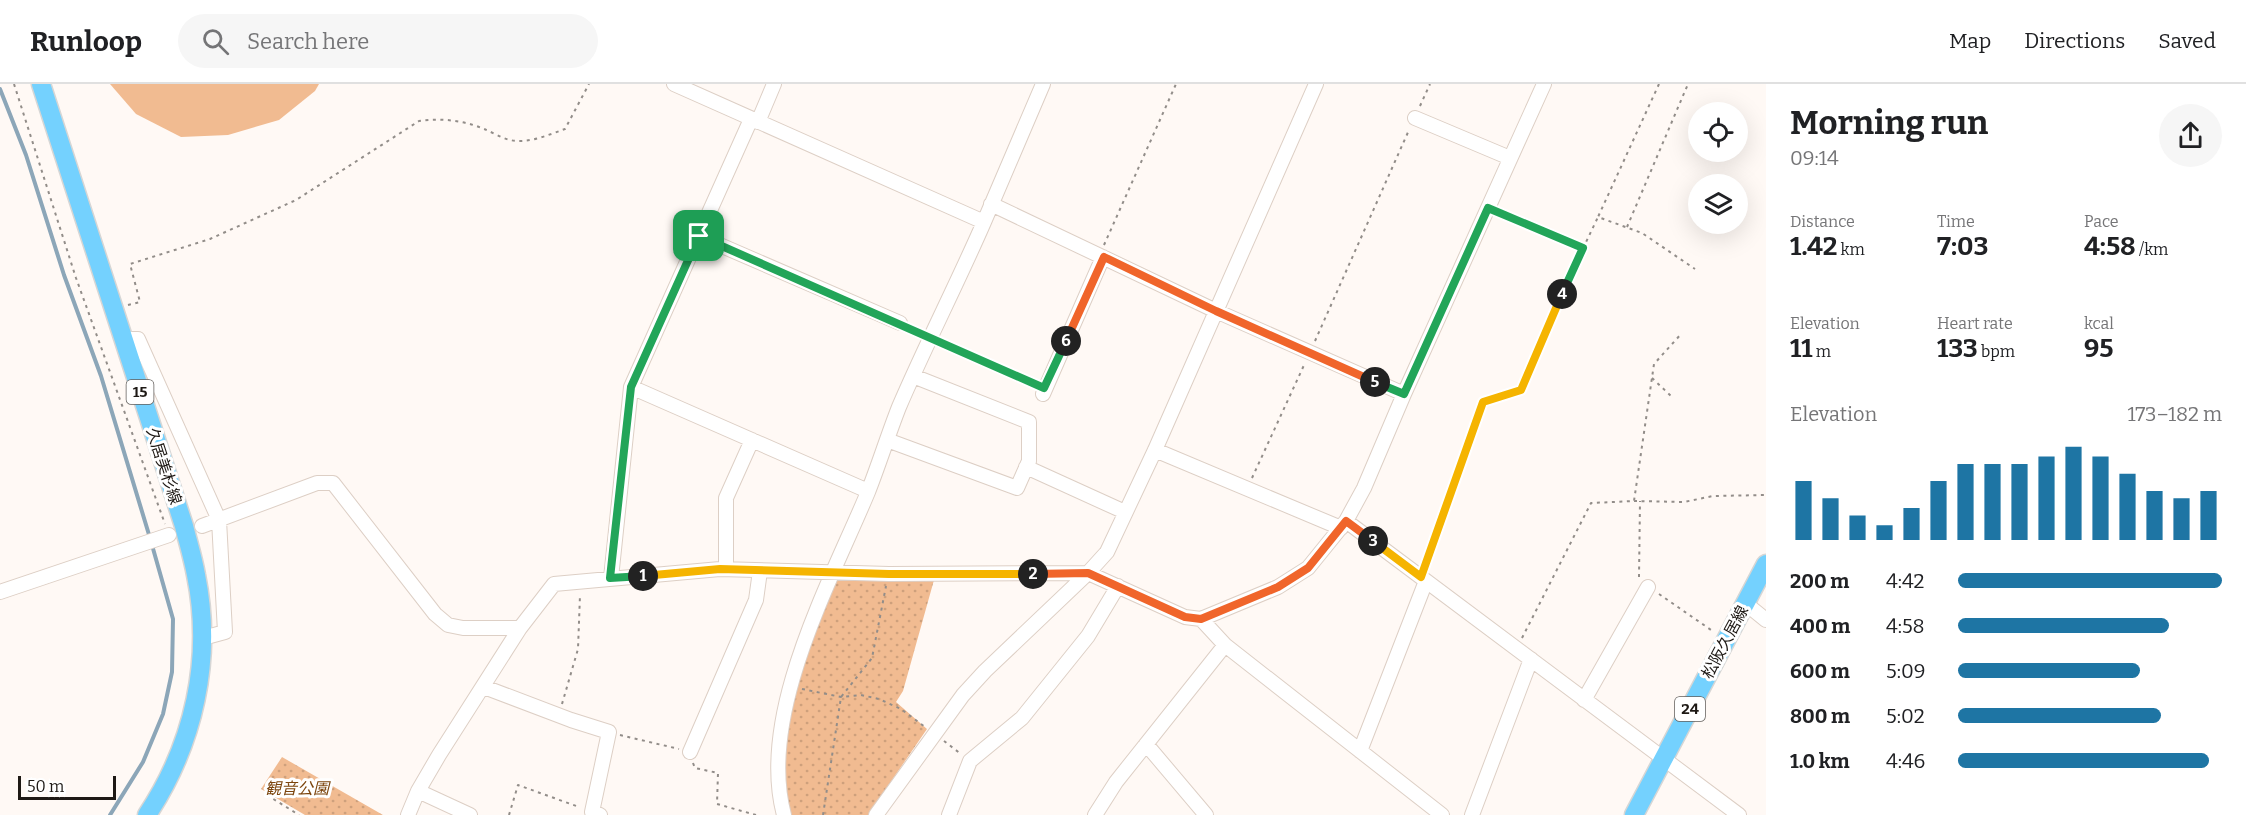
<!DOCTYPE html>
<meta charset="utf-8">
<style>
body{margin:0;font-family:Bitter,"Noto Sans JP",serif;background:#f6f6f6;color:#202124;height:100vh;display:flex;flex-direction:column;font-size:22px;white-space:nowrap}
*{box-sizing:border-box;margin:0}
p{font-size:20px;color:#757577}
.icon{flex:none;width:33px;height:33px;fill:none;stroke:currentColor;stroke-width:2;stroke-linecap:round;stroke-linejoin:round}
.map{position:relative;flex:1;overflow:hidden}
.details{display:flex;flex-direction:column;background:#fff;width:480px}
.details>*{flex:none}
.fabs{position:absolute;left:1688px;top:18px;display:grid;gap:12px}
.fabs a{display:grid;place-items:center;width:60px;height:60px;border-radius:50%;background:#fff;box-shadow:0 6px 24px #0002;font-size:30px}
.scale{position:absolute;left:18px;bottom:15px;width:98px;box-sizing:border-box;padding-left:6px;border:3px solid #1e1915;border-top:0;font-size:16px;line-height:21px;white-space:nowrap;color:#1e1915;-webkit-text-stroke:4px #fff;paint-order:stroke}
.pin{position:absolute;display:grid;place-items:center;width:51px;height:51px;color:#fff;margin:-26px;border-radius:12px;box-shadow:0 3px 9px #0006}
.km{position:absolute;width:30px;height:30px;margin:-15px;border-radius:50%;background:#222;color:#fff;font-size:16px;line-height:30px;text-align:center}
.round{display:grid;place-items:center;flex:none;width:63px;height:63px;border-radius:32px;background:#f6f6f6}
.head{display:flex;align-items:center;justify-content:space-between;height:102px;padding:0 24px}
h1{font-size:33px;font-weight:700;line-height:45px}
.stats{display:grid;grid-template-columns:repeat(3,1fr);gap:9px;height:102px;padding:6px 24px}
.stats div{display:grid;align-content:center}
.stats b{font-size:26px;font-weight:700}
.stats small{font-size:16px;font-weight:400}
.stats p{font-size:16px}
.chart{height:168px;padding:12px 24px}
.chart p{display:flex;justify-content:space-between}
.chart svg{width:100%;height:108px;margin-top:6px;stroke:#1e75a4;stroke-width:6}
ul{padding:0 24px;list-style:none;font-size:20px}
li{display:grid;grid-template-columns:96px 72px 1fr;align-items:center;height:45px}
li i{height:15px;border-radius:8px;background:#1e75a4}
header{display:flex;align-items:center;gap:36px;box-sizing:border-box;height:84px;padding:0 30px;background:#fff;border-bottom:2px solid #e0e0e0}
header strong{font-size:28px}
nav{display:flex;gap:33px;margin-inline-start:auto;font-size:21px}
.search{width:420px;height:54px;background:#f6f6f6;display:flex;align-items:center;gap:15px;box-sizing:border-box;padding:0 21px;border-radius:33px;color:#757577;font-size:22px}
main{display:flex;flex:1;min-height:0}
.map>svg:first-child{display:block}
</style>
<header>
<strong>Runloop</strong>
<div class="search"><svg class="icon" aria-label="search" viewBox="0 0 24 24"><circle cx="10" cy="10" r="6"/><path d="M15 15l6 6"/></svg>Search here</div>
<nav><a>Map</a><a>Directions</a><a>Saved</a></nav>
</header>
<main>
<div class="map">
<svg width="1766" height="731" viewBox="0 0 1766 731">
<defs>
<pattern id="park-dots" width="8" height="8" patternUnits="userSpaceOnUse" patternTransform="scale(1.5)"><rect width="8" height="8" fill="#f1bb91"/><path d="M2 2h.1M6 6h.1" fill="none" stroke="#cea07c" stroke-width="1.8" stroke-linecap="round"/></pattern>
</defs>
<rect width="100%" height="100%" fill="#fff9f5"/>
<!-- grass -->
<path fill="#f1bb91" d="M110,0h209l-4,7 -36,29 -51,15 -47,2 -45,-23z"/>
<!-- park -->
<path fill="url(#park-dots)" d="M840,494l94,2 -31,111 -7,11 31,27 -59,86h-78l-7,-38 6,-54 11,-48 34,-93z
M282,673l101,58h-78l-44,-26z"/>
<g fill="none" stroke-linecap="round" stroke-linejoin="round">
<!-- stream -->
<path stroke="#8ca6b8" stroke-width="4" d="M0,5l26,66 38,120 37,101 49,162
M110,731l33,-53 20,-48 9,-42 1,-53 -21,-74"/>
<defs>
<path id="minor" d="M674,0l310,138
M1415,34l95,40
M758,38l16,-38
M991,120l225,107 188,83
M699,152l201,87
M122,255h16l81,181 6,112 -22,6
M631,303l237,104
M1043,310l60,-137
M887,356l130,48 12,-27v-39l-116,-46
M1155,366l186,78
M1026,383l99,45
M1346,437l393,294
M202,442l115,-43h16l102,131 13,11 15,3h57
M726,485v-71l26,-58
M611,494l20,-191 120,-268
M0,508l169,-57
M1745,519l21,17
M1201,535l24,26 217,170
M484,603l87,33 38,12 -17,80 8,3
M1584,616l64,-113
M1146,660l60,71
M1360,667l66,-170
M690,668l66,-152 4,-29
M418,707l52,24
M408,731l10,-24 21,-36 81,-127 34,-44 166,-15 169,5 199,-1 97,44 16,2 77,-32 30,-19 38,-47 18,-33 40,-94 140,-310
M784,731c-27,-100 46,-232 84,-323 11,-28 20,-57 31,-85 27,-63 58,-123 85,-185 20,-46 39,-92 59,-138
M876,731l87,-120 22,-24 103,-98 19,-21 48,-102 161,-366
M949,731l21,-54 52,-43 66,-82 30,-50
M1095,731l21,-33 109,-137
M1472,731l59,-156"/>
<path id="major" d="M41,0l143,442c4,16 9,32 12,49 17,84 -2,169 -49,240
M1634,731l132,-251"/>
</defs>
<!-- minor casing -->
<use href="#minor" stroke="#ddcfc5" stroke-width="16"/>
<!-- major casing -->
<use href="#major" stroke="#d6d6d5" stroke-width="21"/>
<!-- path -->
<path stroke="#928d89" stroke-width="2" stroke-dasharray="3 4.5" stroke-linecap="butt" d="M14,0l62,194 89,246
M1659,0l-61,133 44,16 53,36
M1420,22l10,-22
M1500,129l83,34
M1627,143l61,-143
M1104,161l72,-161
M128,221l12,-3 -10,-38 80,-25 86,-39 123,-79c22,-3 44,-1 65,8 8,3 17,9 26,11 18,4 38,-5 55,-11l24,-45
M1315,257l94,-211
M944,259l90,41
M1652,294l20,19
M1252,394l53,-115
M1634,417l50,1 29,-6 53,-1
M1425,481l58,-163 38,-12 45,-106 32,-67
M1639,493l1,-76
M1659,510l55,38
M1522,554l69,-135 43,-2 20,-137 28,-31
M802,605l39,8 20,-2 18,4 22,10 24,18
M562,620l16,-55 2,-54
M620,651l59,14
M944,657l17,13
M693,679l2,5 23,5 -1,31 39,11
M267,711l32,20
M509,731l9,-30 61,22
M823,731l18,-118 31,-39 14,-72"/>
<!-- minor -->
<use href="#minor" stroke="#fff" stroke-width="14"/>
<!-- major -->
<use href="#major" stroke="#74d1fe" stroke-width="18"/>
</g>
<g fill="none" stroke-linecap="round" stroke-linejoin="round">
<defs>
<path id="split-1" d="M643,492l-33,2 21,-191 68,-151"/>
<path id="split-2" d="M643,492l77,-7 169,5h144"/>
<path id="split-3" d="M1033,490l55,-1 97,44 16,2 77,-32 30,-19 38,-47 27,20"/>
<path id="split-4" d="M1373,457l48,36 62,-175 38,-12 41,-96"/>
<path id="split-5" d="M1375,298l29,12 84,-186 95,40 -21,46"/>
<path id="split-6" d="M1066,257l38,-84 112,54 159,71"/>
<path id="split-7" d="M699,152l345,152 22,-47"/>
</defs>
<!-- split-1 casing -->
<use href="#split-1" stroke="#fff" stroke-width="12"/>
<!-- split-2 casing -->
<use href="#split-2" stroke="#fff" stroke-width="12"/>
<!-- split-3 casing -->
<use href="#split-3" stroke="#fff" stroke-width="12"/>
<!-- split-4 casing -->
<use href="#split-4" stroke="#fff" stroke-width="12"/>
<!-- split-5 casing -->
<use href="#split-5" stroke="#fff" stroke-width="12"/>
<!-- split-6 casing -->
<use href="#split-6" stroke="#fff" stroke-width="12"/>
<!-- split-7 casing -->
<use href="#split-7" stroke="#fff" stroke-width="12"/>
<!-- split-1 -->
<use href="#split-1" stroke="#22a559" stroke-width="8"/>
<!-- split-2 -->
<use href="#split-2" stroke="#f5b400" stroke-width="8"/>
<!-- split-3 -->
<use href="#split-3" stroke="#f0652b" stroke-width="8"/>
<!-- split-4 -->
<use href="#split-4" stroke="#f5b400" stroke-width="8"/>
<!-- split-5 -->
<use href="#split-5" stroke="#22a559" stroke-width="8"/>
<!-- split-6 -->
<use href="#split-6" stroke="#f0652b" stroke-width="8"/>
<!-- split-7 -->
<use href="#split-7" stroke="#22a559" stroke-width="8"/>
</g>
<g text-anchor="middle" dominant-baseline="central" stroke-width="6" stroke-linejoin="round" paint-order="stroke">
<!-- shield labels -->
<g fill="#fff" stroke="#625e5b" stroke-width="1.5">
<rect x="126.5" y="296" width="27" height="24" rx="4.5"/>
<rect x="1675" y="613" width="30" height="24" rx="4.5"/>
</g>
<g font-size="15" font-weight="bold" fill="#1e1915">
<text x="140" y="308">15</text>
<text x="1690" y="625">24</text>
</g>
<!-- street labels -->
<g font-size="16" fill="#1e1915" stroke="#fff">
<text transform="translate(164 382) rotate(72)">久居美杉線</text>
<text transform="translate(1725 558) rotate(-62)">松阪久居線</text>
</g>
<!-- park labels -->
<g font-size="16" font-style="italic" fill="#7c450d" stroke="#fff">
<text x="297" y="704">観音公園</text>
</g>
</g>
</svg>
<div class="fabs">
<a><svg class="icon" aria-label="locate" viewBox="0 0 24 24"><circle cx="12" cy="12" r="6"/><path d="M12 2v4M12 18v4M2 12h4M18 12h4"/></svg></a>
<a><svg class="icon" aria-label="layers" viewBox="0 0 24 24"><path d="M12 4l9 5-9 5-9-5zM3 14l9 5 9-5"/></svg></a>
</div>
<div class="scale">50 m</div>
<div class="pin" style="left:699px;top:152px;background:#1e9e55"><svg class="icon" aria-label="arrive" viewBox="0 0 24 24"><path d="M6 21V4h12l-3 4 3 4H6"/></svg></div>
<b class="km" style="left:643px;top:492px">1</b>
<b class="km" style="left:1033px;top:490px">2</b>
<b class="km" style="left:1373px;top:457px">3</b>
<b class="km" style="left:1562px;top:210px">4</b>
<b class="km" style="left:1375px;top:298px">5</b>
<b class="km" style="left:1066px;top:257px">6</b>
</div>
<section class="details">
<div class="head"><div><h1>Morning run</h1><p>09:14</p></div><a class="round"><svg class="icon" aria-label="share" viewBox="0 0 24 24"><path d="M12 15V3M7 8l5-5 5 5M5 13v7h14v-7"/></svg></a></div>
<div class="stats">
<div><p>Distance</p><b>1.42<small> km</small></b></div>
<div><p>Time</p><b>7:03</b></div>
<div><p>Pace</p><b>4:58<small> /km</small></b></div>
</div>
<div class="stats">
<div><p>Elevation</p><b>11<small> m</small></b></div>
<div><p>Heart rate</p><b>133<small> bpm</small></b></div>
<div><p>kcal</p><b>95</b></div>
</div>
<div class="chart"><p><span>Elevation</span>173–182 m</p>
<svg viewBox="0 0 160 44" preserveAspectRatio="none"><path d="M5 44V20M15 44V27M25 44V34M35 44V38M45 44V31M55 44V20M65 44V13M75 44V13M85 44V13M95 44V10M105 44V6M115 44V10M125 44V17M135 44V24M145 44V27M155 44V24"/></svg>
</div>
<ul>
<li><b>200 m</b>4:42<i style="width:100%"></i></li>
<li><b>400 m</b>4:58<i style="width:80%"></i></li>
<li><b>600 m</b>5:09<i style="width:69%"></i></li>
<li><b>800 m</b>5:02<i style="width:77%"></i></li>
<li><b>1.0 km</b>4:46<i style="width:95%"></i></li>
</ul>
</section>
</main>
